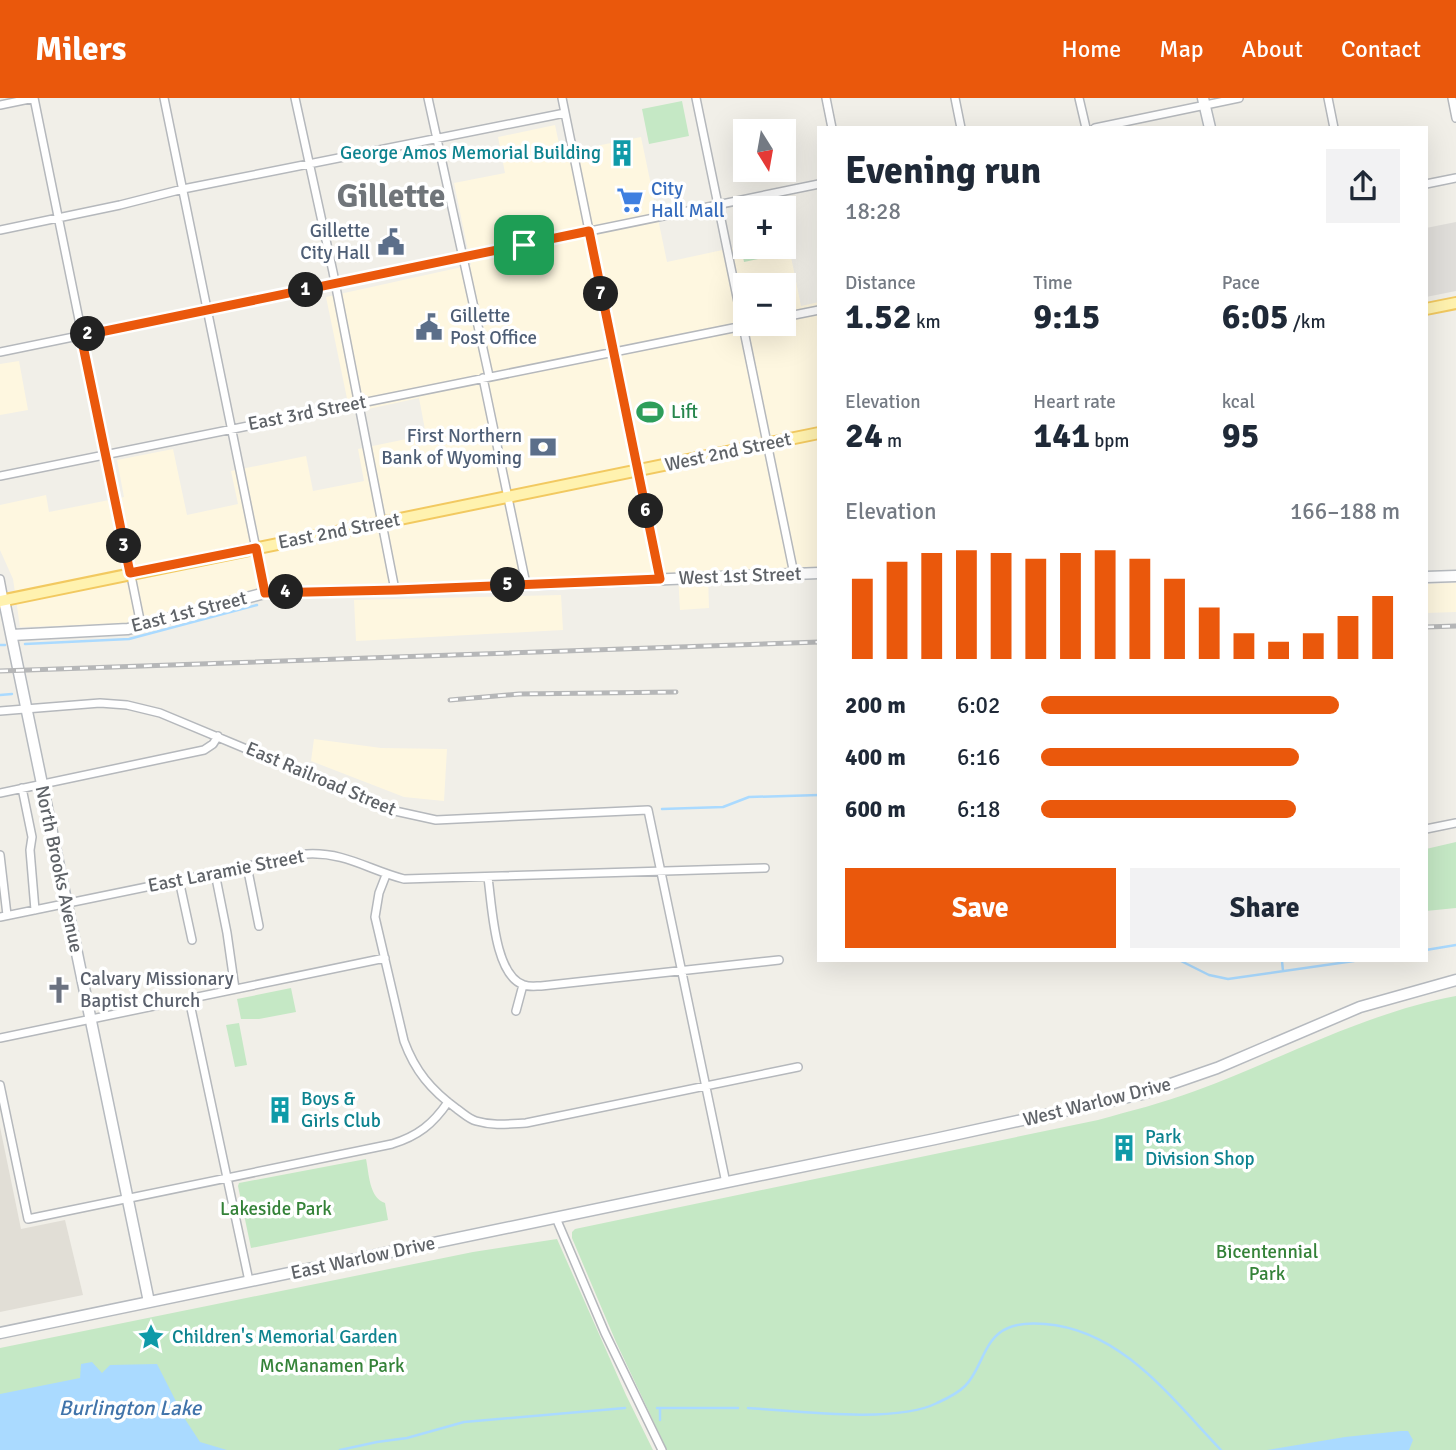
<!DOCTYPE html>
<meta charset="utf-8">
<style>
body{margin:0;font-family:Signika,sans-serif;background:#f2f2f3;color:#1f2937;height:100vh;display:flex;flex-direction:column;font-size:26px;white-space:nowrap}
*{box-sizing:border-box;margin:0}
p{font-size:23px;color:#747a83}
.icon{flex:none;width:38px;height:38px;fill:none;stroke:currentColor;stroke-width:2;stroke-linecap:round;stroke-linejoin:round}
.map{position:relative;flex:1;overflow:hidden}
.sheet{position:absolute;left:817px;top:28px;width:611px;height:836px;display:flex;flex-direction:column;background:#fff;border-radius:0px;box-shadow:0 7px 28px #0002}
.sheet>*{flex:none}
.needle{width:46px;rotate:169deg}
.tools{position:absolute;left:733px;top:21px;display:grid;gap:14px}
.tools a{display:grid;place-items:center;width:63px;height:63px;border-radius:0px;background:#fff;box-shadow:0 7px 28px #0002;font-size:35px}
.pin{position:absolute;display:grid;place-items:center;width:60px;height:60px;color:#fff;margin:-30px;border-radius:14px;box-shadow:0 4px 10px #0006}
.km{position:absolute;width:35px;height:35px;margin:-18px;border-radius:50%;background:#222;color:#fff;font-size:19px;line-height:35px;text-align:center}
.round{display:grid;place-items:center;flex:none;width:74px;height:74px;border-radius:0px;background:#f2f2f3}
.head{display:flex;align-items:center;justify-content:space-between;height:119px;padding:0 28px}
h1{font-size:38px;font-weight:800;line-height:52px}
.figures{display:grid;grid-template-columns:repeat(3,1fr);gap:10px;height:119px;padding:7px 28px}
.figures div{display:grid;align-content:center}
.figures b{font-size:35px;font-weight:800}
.figures small{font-size:19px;font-weight:400}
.figures p{font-size:19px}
.chart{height:196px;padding:14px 28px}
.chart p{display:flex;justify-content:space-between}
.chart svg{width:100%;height:126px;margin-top:7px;stroke:#ea580c;stroke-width:6}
.cta{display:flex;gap:14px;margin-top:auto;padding:14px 28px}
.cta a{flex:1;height:80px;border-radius:0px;background:#ea580c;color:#fff;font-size:28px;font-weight:800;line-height:80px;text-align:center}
.cta a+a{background:#f2f2f3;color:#1f2937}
ul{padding:0 28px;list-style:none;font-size:23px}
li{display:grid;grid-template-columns:112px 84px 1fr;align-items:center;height:52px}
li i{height:18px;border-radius:9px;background:#ea580c}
header{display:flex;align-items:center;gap:42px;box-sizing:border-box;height:98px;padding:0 35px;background:#ea580c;color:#fff}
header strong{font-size:33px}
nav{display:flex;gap:38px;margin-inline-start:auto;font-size:24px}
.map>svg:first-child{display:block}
</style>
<header>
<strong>Milers</strong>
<nav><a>Home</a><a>Map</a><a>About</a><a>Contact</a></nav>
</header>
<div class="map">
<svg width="1456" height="1352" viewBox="0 0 1456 1352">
<rect width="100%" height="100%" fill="#f1efe8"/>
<!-- commercial -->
<path fill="#fef7e0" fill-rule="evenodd" d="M555,27l6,28 80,-16 26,125 74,-16 3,15 46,-9 11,54 18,-4v269l-111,4 1,33 -29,2 -2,-35 -421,15 -130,34 -107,3 -7,-48 -13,-29v-45l46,-10 3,17 75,-15 -7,-37 56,-11 14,66 51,-11 -7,-33 75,-15 7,35 51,-10 -6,-32 68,-14 -7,-37 -69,15 -24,-116 145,-32 -17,-82 51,-10 -7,-36zM746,187h38v39h-38z
M19,263l9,49 -28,5v-51z
M1456,485v29l-30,1v-29z
M561,497l2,35 -207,11 -2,-41z
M314,641l67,9 66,1 -3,52 -40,-4 -93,-36z"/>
<!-- industrial -->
<path fill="#e0deda" d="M1456,124v69l-30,6v-69z"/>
<!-- education -->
<path fill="#e1ded6" d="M0,1029l21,102 44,-9 18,75 -83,17z"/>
<!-- green -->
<path fill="#c5e8c5" d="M682,3l7,35 -40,8 -7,-35z
M784,139h3l3,15 -46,10 -3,-16 43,1z
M1456,744v66l-30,3v-62z
M291,890l5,24 -37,7h-18l-4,-20z
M1456,898v454h-789l-51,-108 -44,-104v-6l3,-3 523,-109c32,-9 65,-17 97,-29 87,-32 169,-78 261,-95z
M239,925l8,42 -12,2 -9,-42z
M366,1061c3,14 3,39 19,44l3,17 -137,28 -13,-62 1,-3z
M557,1141l69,156 27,55h-653v-102l473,-96z"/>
<!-- water -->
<path fill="#aadaff" d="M92,1264l10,11 8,-8 47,-1 28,55 15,23 27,8h-227v-56l80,-16 1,-14z
M1401,1333h7l5,9 -4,10h-142l78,-13z"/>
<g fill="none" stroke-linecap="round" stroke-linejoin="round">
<!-- stream -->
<path stroke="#aadaff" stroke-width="2.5" d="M25,546l104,-5 128,-34
M0,547h5
M0,597l12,-1
M662,711l61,-2 26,-10 70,-2
M1426,852l30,-5
M1181,863l28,14 19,4 126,-18
M1282,863l1,10
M657,1310h81
M748,1310c48,3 148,16 189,-5 9,-4 21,-10 28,-17 17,-16 18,-48 43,-58 11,-5 25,-5 37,-4 77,6 126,74 176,126
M660,1322v-12
M340,1352l37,-8 30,-4 57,-16 161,-14"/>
<defs>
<path id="street" d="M34,0l107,527
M164,0l101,495
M295,0l38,174 62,318
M428,0l61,278
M562,0l98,481
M696,0l98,476
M826,0l6,30
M955,0l6,30
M1079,0l7,30
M1328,0l6,30
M1452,0l4,20
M0,7l34,-7
M1095,30l144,-30
M1426,86l30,-6
M0,132l120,-25 63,-16 382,-76
M784,219l35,-7
M0,254l819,-168
M483,280l43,206
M0,378l753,-152
M0,481l4,21
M0,613l100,-8 27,2 33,8 235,98 41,9 212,-10 78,373
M22,690l10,49 -2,13 5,60
M0,695l204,-43 9,-6 5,-8
M1426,731l30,-6
M0,757l7,60
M247,768l12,60
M215,775l12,60 8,56
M386,777l-7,18 -4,24 29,124c11,30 27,49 53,68 6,4 12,10 19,12 17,5 32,3 50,2l272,-56
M488,780c4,26 6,98 36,107 5,2 12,1 17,1l238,-26
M179,782l13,60
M0,819l307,-63c38,-2 62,16 97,25l361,-11
M189,901l60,282
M516,913l7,-26
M0,940l385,-80
M0,987l28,134 364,-75c26,-8 41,-20 56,-42
M556,1120l49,115 57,117"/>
<path id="secondary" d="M1203,0l7,30
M1426,479l30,-1
M4,502l145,702
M12,537l116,-6 137,-36 130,-3 424,-17
M0,1235l935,-194 207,-45 75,-26 143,-61 96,-27"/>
<path id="primary" d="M1426,211l30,-6
M0,503l819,-168"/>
</defs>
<!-- street casing -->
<use href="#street" stroke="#b5b8bc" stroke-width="10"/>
<!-- secondary casing -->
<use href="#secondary" stroke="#b6babf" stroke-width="13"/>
<!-- primary casing -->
<use href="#primary" stroke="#f2c960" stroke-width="14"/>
<!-- street -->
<use href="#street" stroke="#fff" stroke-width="7"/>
<!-- secondary -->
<use href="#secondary" stroke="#fff" stroke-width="10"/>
<!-- primary -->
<use href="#primary" stroke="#fff2af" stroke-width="10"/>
<defs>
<path id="rail" d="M1426,529l30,-1
M0,573l819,-29
M450,602l69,-6 157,-2"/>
</defs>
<!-- rail casing -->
<use href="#rail" stroke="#b6b7b8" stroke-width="5"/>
<!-- rail -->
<use href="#rail" stroke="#fff" stroke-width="2.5" stroke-dasharray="8" stroke-linecap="butt"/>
</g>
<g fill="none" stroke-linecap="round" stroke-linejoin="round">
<defs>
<path id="route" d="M589,133l71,348 -264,11 -131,3 -9,-45 -126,25 -49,-237z"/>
</defs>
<!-- route casing -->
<use href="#route" stroke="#fff" stroke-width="14"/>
<!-- route -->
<use href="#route" stroke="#ea580c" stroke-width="9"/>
</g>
<!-- icons -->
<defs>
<symbol id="building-bare" viewBox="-9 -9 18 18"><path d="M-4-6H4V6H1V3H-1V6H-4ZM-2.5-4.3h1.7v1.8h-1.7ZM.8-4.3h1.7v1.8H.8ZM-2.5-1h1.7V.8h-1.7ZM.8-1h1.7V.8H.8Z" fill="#0f9aa8" stroke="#fff" stroke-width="2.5" paint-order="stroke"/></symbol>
<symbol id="supermarket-bare" viewBox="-9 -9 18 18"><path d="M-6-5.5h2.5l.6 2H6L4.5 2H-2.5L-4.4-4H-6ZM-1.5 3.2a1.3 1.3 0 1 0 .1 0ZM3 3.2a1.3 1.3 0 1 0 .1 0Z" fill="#3f7fe0" stroke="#fff" stroke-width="2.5" paint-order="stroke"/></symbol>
<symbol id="civic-bare" viewBox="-9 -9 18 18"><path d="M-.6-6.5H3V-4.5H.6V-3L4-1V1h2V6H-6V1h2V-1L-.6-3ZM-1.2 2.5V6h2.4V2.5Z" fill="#5c6f8a" stroke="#fff" stroke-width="2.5" paint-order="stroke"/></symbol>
<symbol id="stadium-bare" viewBox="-9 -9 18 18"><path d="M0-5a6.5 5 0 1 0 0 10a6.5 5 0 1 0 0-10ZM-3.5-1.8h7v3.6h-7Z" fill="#2e9e5b" stroke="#fff" stroke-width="2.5" paint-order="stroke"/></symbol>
<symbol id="bank-bare" viewBox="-9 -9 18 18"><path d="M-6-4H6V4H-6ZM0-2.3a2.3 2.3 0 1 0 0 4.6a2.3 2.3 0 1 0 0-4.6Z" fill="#5c6f8a" stroke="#fff" stroke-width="2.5" paint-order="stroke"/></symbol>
<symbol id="church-bare" viewBox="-9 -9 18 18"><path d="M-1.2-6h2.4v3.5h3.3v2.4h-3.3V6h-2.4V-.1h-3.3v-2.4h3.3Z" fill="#6b7280" stroke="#fff" stroke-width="2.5" paint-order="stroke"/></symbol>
<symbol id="sight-bare" viewBox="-9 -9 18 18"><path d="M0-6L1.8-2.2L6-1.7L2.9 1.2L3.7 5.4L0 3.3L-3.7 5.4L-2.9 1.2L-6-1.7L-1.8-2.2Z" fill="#0f9aa8" stroke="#fff" stroke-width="2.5" paint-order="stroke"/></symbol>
</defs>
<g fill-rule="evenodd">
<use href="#building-bare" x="603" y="36" width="38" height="38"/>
<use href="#supermarket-bare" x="611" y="83" width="38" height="38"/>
<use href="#civic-bare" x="372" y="125" width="38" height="38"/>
<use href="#civic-bare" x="410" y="210" width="38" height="38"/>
<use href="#stadium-bare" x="631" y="295" width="38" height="38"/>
<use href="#bank-bare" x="524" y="330" width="38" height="38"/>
<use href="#church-bare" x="40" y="873" width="38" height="38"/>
<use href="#building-bare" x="261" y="993" width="38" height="38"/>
<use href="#building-bare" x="1105" y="1031" width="38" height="38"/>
<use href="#sight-bare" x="132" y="1220" width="38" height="38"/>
</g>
<g text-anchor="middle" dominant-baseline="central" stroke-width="7" stroke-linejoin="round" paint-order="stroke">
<!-- culture labels -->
<g font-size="19" fill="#0d838f" stroke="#fff" text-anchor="start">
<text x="601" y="55" text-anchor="end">George Amos Memorial Building</text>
<text x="301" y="1001">Boys &amp;<tspan x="301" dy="22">Girls Club</tspan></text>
<text x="1145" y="1039">Park<tspan x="1145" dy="22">Division Shop</tspan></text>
<text x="172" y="1239">Children's Memorial Garden</text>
</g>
<!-- shop labels -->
<g font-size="19" fill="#366cbe" stroke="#fff" text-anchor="start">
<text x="651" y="91">City<tspan x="651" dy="22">Hall Mall</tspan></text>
</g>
<!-- service labels -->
<g font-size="19" fill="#4e5e75" stroke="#fff" text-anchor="end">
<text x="370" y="133">Gillette<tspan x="370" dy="22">City Hall</tspan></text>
<text x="450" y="218" text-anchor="start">Gillette<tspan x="450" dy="22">Post Office</tspan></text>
<text x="522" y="338">First Northern<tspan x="522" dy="22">Bank of Wyoming</tspan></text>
</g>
<!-- leisure labels -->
<g font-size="19" fill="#27864d" stroke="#fff" text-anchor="start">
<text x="671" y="314">Lift</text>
</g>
<!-- street labels -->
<g font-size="19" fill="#5f6368" stroke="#fff">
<text transform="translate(307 315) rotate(-11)">East 3rd Street</text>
<text transform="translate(728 354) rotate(-12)">West 2nd Street</text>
<text transform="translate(339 433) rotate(-11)">East 2nd Street</text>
<text transform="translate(740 478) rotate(-2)">West 1st Street</text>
<text transform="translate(189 514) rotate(-14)">East 1st Street</text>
<text transform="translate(321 681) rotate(23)">East Railroad Street</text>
<text transform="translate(59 771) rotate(78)">North Brooks Avenue</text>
<text transform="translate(226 773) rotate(-11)">East Laramie Street</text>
<text transform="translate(1097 1004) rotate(-14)">West Warlow Drive</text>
<text transform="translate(363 1160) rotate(-12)">East Warlow Drive</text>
</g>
<!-- worship labels -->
<g font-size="19" fill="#5b616d" stroke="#fff" text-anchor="start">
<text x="80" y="881">Calvary Missionary<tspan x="80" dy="22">Baptist Church</tspan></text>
</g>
<!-- park labels -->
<g font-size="19" fill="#348238" stroke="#fff">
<text x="276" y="1111">Lakeside Park</text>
<text x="1267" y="1154">Bicentennial<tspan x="1267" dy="22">Park</tspan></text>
<text x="332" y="1268">McManamen Park</text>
</g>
<!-- water labels -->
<g font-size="21" font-style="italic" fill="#4174aa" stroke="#fff">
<text x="130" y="1310">Burlington Lake</text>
</g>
<!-- town labels -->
<g font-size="33" font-weight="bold" fill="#70757a" stroke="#fff">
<text x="391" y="98">Gillette</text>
</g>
</g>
</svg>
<div class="tools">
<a><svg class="needle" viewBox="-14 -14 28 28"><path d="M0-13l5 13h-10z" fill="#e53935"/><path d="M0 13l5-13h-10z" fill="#747a83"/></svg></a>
<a>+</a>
<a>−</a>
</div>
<div class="pin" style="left:524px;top:147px;background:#1e9e55"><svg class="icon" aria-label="arrive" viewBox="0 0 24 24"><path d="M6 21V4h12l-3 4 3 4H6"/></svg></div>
<b class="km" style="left:306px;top:192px">1</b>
<b class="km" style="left:88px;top:236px">2</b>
<b class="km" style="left:124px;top:448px">3</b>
<b class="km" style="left:286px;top:494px">4</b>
<b class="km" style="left:508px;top:487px">5</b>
<b class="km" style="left:646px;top:413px">6</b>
<b class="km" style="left:601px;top:196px">7</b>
<section class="sheet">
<div class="head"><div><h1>Evening run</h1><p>18:28</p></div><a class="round"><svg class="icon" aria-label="share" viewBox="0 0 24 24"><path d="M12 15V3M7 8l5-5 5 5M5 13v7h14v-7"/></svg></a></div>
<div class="figures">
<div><p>Distance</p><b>1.52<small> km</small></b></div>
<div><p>Time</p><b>9:15</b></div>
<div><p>Pace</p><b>6:05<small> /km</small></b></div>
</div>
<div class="figures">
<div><p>Elevation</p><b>24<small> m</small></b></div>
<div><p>Heart rate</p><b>141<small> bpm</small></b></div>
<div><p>kcal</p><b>95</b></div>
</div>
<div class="chart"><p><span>Elevation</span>166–188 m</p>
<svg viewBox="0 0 160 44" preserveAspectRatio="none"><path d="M5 44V16M15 44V10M25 44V7M35 44V6M45 44V7M55 44V9M65 44V7M75 44V6M85 44V9M95 44V16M105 44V26M115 44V35M125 44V38M135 44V35M145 44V29M155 44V22"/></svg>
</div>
<ul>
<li><b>200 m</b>6:02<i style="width:83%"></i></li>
<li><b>400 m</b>6:16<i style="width:72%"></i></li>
<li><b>600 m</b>6:18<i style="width:71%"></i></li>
</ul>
<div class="cta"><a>Save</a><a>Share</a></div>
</section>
</div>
